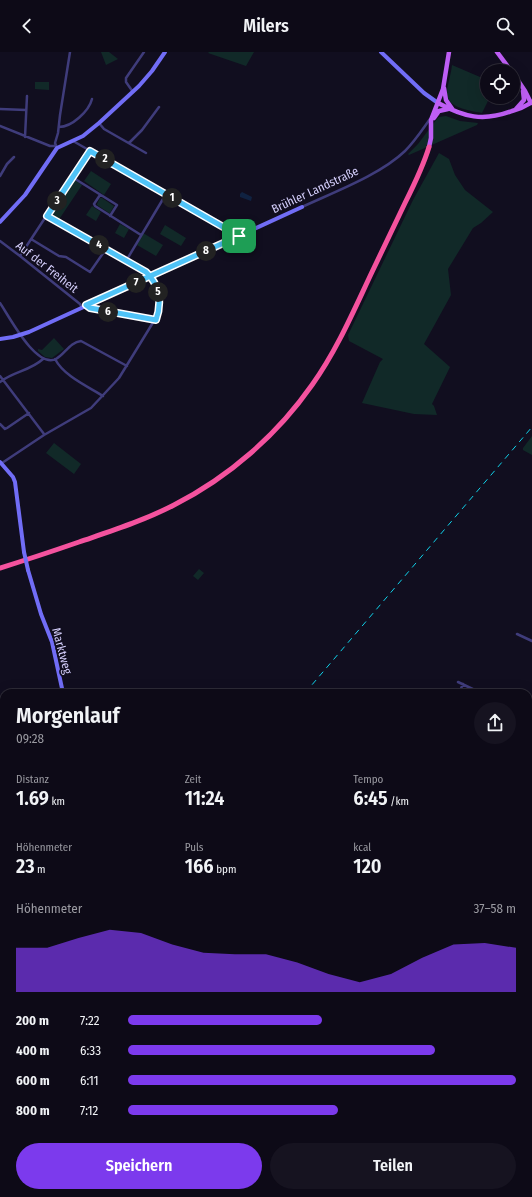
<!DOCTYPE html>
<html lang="de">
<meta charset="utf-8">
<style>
body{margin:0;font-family:"Fira Sans Condensed",sans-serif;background:#161320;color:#f1f3f6;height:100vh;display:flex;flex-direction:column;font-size:15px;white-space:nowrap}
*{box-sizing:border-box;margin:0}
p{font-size:13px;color:#9a9aa1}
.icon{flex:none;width:22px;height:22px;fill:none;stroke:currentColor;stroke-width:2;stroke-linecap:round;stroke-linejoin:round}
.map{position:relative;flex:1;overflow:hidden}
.details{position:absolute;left:0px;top:637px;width:532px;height:508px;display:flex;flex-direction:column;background:#0d0a17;border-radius:12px 12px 0 0;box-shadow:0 4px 16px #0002,0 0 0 1px #2d2b36}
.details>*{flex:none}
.tools{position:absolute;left:480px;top:12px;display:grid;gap:8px}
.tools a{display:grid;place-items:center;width:40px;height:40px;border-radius:50%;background:#0d0a17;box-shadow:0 4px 16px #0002,0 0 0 1px #2d2b36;font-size:20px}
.pin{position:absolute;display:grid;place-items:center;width:34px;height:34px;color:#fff;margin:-17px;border-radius:8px;box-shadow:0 2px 6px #0006}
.km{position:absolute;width:20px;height:20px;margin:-10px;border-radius:50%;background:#222;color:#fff;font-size:11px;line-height:20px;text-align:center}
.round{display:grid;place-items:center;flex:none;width:42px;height:42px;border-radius:21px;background:#161320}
.head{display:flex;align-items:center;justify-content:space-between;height:68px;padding:0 16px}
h1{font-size:22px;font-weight:600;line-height:30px}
.figures{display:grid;grid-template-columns:repeat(3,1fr);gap:6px;height:68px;padding:4px 16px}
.figures div{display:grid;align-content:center}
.figures b{font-size:20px;font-weight:600}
.figures small{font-size:11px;font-weight:400}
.figures p{font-size:11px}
.chart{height:112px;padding:8px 16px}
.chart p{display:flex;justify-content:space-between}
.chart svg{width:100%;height:72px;margin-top:4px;fill:#7c3aed;opacity:.7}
.primary-button{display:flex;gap:8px;margin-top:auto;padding:8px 16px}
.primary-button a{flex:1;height:46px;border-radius:24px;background:#7c3aed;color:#fff;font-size:16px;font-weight:600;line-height:46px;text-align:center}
.primary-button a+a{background:#161320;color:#f1f3f6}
ul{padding:0 16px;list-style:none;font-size:13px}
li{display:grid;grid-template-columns:64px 48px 1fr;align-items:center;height:30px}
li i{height:10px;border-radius:5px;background:#7c3aed}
header{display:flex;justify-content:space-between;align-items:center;height:52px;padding:0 16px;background:#0d0a17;font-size:18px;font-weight:600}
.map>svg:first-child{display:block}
</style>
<header><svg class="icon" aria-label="back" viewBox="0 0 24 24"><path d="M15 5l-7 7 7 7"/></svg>Milers<svg class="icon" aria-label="search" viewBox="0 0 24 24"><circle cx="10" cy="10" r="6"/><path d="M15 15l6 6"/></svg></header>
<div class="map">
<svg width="532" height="1145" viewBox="0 0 532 1145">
<rect width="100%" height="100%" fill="#110e1f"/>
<!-- green -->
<path fill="#112928" d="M101,0h8l9,7 -12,6z
M209,0h45l-8,14 -38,-13z
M452,13l35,15v17h3l-8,16c-10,-2 -35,-5 -35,-19 0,-9 4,-19 5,-29z
M35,30h14v8l-14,-1z
M446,64l14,5 18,2 -1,2 -68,30 -1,-1 10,-10 18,-24 3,-3z
M439,101l10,6 6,16 10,15 28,22 -12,11 -8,5 -25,41 3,26 -27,49 26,23 -18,37 2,2 3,9 -23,-1 -52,-11 18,-41 3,-3 -34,-18 -1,-6 65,-135z
M91,119l20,13 -7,11 -20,-14z
M74,127l8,6 -24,36 -8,-5v-3l21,-33z
M100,146h2l12,8 -4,7h-1l-12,-8v-1z
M92,154l9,6 -5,9 -10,-6z
M120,172l9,5 -5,9 -9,-5z
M165,173l21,13 -5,8 -21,-12z
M143,181l20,12 -7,11 -19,-11z
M54,286l10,11 -12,9 -7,-1 -7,-6v-2l4,1z
M532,384v19l-9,-5v-2z
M54,391l27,21 -7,10 -28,-21z
M199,517l5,4 -6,7 -5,-4z
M4,976v23l-4,8v-28z
M328,1141h34l-1,4h-32z"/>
<!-- water -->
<path fill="#102241" d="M242,140l10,5 -1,4 -11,-4v-3z"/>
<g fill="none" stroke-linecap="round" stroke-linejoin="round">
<!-- street -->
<path stroke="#3f3c7b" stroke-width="2.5" d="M133,40l-7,-10v-4l18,-26
M0,57l26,1
M99,71l5,6 42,24
M0,74l50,20h6
M59,75c13,0 30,-16 33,-28
M25,85l2,-41
M73,89l166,95
M129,91l13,-13 17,-23
M57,96l-2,-5 3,-10 2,-18 10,-63
M0,124l7,-12 7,-7
M72,125l45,28 -7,11
M100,143l-6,9 1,2 46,29
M302,155c32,-15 78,-32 103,-56 10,-10 17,-21 25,-32
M31,187l28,17 7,1 24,15 16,-23
M0,189l20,15 60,48 2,4
M20,204l69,-105
M126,209l40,-67
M0,251c9,13 36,66 56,56 9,-5 14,-17 25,-18l46,25
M87,253l3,3 66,12
M55,307c9,17 32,27 48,37
M0,324l44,58
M0,330c14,-11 30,-11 43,-23
M0,372l5,5 2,-1 22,-15
M2,411l42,-28 47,-27 28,-30 38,-62 3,-13v-7l-9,-20 -5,-4 -99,-56
M517,582l15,7
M458,630l23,11
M459,641l4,-9
M528,667l4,2
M528,812l4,-6
M528,815l4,-1
M528,872l4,2
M528,903l4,1
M528,928l4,1
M326,1141v4
M82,1145l1,-4
M294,1145l8,-4"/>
<!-- secondary -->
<path stroke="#716df6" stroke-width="4" d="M381,0l43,41 14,10
M0,170l25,-27 32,-47 26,-12 16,-13 40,-37 13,-15 13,-19
M0,287l13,-2 16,-5 273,-125
M0,410l13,15 2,5 9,70
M28,518l13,44 11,28 11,51
M528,692l4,-9
M528,790h4
M0,1087l4,1
M528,1117l4,1
M391,1145l2,-4"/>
<!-- primary -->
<path stroke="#be5ef5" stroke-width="4.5" d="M497,0l14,19
M513,21l12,18 6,12
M444,36l2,12 7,10
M438,51c26,14 45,19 74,8 7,-2 14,-5 20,-9
M516,57l8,-9 -1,-9
M434,66l5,-7 9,-2
M429,95l2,-9v-18l12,-31 6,-37"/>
<!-- highway -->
<path stroke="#f4529e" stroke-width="5" d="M0,516c26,-8 53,-17 79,-26 32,-11 64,-21 95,-37 55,-28 103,-70 138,-120 25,-35 42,-75 60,-113 11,-23 22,-46 33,-69 9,-18 18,-36 24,-56"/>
<!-- tram -->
<path stroke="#0fd0e8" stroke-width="1" d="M374,1145l2,-4"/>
<!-- rail -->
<path stroke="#0fd0e8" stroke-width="1" stroke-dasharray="6 5" stroke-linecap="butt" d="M305,641l227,-266
M528,760l4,-6
M0,964l4,-4
M0,972l4,-3
M0,1011l4,-7
M0,1023l4,-2
M385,1145l1,-4"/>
<!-- secondary-bridge -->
<path stroke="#716df6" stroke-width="4" d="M24,500l4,18"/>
</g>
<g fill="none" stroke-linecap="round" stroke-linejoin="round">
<defs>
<path id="route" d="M239,184l-149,-85 -43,65 99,56c14,13 16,31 10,48l-66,-12 -4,-3c51,-23 102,-46 153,-69"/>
</defs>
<!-- route casing -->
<use href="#route" stroke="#fff" stroke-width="8"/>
<!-- route -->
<use href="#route" stroke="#4fc3f7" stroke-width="5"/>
</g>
<g text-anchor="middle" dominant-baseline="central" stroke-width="3.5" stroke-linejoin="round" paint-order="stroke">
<!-- street labels -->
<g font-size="12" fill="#d5cffc" stroke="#110e1f">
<text transform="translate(315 138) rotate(-25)">Brühler Landstraße</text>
<text transform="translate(47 215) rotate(38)">Auf der Freiheit</text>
<text transform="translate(62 599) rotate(75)">Marktweg</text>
</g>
</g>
</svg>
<div class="tools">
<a><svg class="icon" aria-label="locate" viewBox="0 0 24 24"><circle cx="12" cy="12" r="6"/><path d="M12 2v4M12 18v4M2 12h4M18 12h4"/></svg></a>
</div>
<div class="pin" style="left:239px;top:184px;background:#1e9e55"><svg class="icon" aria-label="arrive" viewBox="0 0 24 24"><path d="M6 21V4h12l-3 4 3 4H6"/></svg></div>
<b class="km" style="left:172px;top:146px">1</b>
<b class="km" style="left:105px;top:107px">2</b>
<b class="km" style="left:57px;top:149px">3</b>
<b class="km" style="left:99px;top:193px">4</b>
<b class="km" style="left:158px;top:240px">5</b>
<b class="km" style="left:108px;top:260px">6</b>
<b class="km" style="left:136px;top:231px">7</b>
<b class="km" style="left:206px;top:199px">8</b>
<section class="details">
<div class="head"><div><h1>Morgenlauf</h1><p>09:28</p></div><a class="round"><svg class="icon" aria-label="share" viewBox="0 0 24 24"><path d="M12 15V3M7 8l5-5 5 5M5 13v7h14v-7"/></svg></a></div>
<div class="figures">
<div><p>Distanz</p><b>1.69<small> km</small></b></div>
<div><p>Zeit</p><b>11:24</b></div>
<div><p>Tempo</p><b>6:45<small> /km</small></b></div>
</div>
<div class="figures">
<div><p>Höhenmeter</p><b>23<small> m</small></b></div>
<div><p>Puls</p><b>166<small> bpm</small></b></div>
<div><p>kcal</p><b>120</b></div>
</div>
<div class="chart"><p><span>Höhenmeter</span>37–58 m</p>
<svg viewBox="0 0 160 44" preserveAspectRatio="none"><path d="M0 44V17L10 17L20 11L30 6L40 8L50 15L60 20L70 21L80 21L90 26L100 33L110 38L120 33L130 23L140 15L150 14L160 17V44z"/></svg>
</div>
<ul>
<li><b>200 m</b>7:22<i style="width:50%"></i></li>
<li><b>400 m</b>6:33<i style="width:79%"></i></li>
<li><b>600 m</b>6:11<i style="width:100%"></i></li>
<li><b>800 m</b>7:12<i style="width:54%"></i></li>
</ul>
<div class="primary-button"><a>Speichern</a><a>Teilen</a></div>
</section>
</div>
